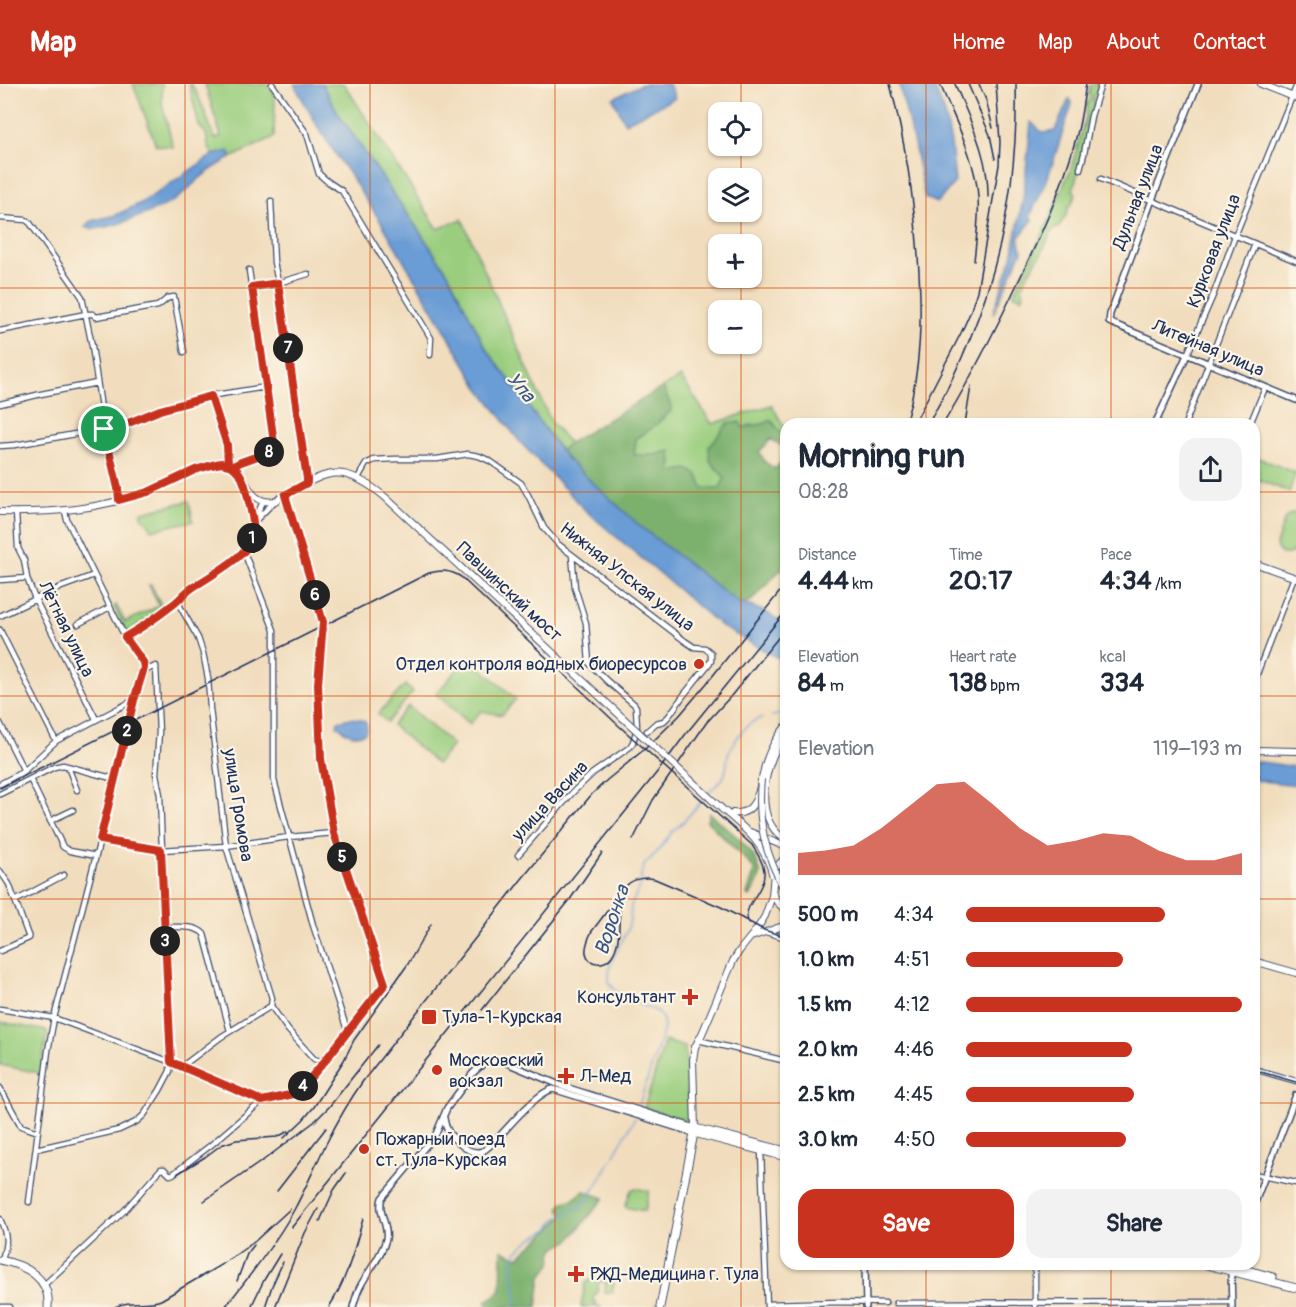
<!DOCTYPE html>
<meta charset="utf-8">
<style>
body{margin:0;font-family:Pangolin,sans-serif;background:#f2f2f3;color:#1f2937;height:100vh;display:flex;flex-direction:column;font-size:22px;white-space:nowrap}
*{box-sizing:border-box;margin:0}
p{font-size:20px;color:#747a83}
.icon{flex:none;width:33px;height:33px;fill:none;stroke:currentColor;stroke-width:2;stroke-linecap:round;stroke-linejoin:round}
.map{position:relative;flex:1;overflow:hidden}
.sheet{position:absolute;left:780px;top:334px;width:480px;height:852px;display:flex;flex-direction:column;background:#fff;border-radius:18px;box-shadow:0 2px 4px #0004}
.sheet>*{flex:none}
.fabs{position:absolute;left:708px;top:18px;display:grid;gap:12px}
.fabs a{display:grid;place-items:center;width:54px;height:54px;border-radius:12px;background:#fff;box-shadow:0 2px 4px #0004;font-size:30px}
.pin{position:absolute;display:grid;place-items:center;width:51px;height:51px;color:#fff;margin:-26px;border:3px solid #fff;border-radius:50%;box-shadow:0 2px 6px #0007}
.km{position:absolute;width:30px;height:30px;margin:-15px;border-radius:50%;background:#222;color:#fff;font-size:16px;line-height:30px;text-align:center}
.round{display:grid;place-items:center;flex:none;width:63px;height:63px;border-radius:18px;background:#f2f2f3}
.summary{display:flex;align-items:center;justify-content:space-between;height:102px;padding:0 18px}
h1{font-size:33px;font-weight:700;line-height:45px}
.metrics{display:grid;grid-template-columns:repeat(3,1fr);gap:9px;height:102px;padding:6px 18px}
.metrics div{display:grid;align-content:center}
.metrics b{font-size:26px;font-weight:700}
.metrics small{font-size:16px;font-weight:400}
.metrics p{font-size:16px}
.chart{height:168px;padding:12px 18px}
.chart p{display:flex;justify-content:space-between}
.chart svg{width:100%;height:108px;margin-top:6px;fill:#c8321e;opacity:.7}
.primary-button{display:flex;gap:12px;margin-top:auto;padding:12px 18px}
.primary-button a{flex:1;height:69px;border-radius:18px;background:#c8321e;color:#fff;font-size:24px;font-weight:700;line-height:69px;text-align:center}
.primary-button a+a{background:#f2f2f3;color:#1f2937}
ul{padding:0 18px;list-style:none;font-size:20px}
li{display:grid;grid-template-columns:96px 72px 1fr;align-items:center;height:45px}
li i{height:15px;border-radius:8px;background:#c8321e}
header{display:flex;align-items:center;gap:36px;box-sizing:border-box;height:84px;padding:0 30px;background:#c8321e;color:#fff}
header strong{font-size:28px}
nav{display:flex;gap:33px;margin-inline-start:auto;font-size:21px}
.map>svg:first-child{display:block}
</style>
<header>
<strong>Map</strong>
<nav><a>Home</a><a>Map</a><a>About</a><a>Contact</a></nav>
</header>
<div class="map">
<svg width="1296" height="1223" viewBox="0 0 1296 1223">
<rect width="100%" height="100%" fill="#fcf5e5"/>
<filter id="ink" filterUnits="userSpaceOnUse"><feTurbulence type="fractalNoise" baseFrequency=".0167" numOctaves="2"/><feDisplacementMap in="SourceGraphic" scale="12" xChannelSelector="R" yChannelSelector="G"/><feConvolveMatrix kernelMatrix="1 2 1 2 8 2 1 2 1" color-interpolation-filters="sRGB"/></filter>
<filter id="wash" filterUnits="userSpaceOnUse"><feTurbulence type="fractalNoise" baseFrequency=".008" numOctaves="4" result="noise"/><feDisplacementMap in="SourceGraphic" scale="24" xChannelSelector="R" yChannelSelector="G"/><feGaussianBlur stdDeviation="1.35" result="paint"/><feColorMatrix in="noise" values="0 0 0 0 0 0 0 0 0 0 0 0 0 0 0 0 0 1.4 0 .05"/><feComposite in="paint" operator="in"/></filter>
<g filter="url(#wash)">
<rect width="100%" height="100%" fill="#f1ddbd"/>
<!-- green -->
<path fill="#9ace7e" stroke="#5a7e6e" stroke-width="1.5" d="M133,0h29v19l11,44 -17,-2z
M189,0h2c12,17 16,37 24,55l6,-3 -16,-52h63l7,14 -1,39 -43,21v-3l-2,-4 -16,4 -5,-10 -2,-12 -7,-7z
M322,0h22l94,145 24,-10 89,203 18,21 -8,8 -75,-103 -38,-75 -108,-157z
M1090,0h10l-7,15 1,5 -11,50 -10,36 3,4 -5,11 -3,2c1,8 -7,14 -10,21l-5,1 -13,27 -4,4 -3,8 -3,2 -8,17 2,7 -2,4 -9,-4c16,-30 30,-61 44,-91 4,-11 7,-22 13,-31l16,-56 1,-13 3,-5 -1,-4z
M681,293l31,47 60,-19 14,26v8l-4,-6 -20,-7 -11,-1 -8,3 -15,-4 -8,10 -10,27 15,17 -6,12 -16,-2 -6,-14 -27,-2 1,-20 -16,3 -21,1 2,-18 16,-10 20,-18 -9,-23z
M1256,373l40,16 -7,19 -35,-14v-17z
M189,417l4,20 -42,9 -2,-6 -7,-6v-6z
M1292,429h4v36c-7,8 -18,7 -20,-4l9,-27z
M149,501h2l11,22v3l-34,22 -3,-2 -11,-23 2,-2 9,17 34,-16z
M468,573l48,42 -14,16 -21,-4 -11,13 -34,-30z
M405,601l8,7 -26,30 -9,-8z
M408,622l45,39 -16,19 -45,-39z
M0,938l48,9 -8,42 -40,-8z
M665,957l20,6 4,74 -45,-13z
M635,1104l14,3 -4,20 -20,-4 6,-17z
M599,1196l15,3 -2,10 -8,-1 2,-10 -7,-1 -2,13h-3l-1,7 3,1 -1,3 7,2h-21l4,-23 4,-4z"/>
<!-- forest -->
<path fill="#7bb16d" stroke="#4b7066" stroke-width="1.5" d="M663,303l9,22 -20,19 -16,10 -2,17h21l16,-4 1,12 -1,9 16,-3 10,5 6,14 16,1 6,-11 -15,-17 -1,-14 19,-24 12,-1 3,6c12,-4 17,-1 28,-8l15,19v11l-2,-3 -13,-8 -12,13 6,10 10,7 11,-12v2l-3,4 3,3v98l-35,37 -11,3 -99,-77 -75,-69 -5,-7 8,-8z
M709,729c15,13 52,40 51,62 -1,8 -6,15 -10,21l-3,-1 8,-26 -48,-48z
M584,1107l20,7 -35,43 -14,7 -2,3 -2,13 -10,13 -4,30h-48l-3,-6 9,-5 6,-7 1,-39 16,7 31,-27 15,-15 -5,-7 5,-6 8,-2z"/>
<!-- water -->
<path fill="#6b9cd5" stroke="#43669a" stroke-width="1.5" d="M294,0h28l18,32 108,157 38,75 80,110 75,69 99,77c18,3 31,10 46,21v35l-12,-4 -52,-29 -136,-116 -67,-70 -41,-55 -97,-164 -62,-93z
M642,0h27l6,14 -50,25 -12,-25z
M899,0h34l12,29 6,30 4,39 -18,21 -12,-5 -11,-54z
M1069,15l3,5 -26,79 -16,33 3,4 -14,17 3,14 -29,63 19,-57 11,-58 8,-77 12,11 12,-2z
M229,67l2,4v3c-11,6 -22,12 -32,21 -7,6 -13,13 -21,19 -14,10 -78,37 -93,29l6,-6 25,-6 27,-13 70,-47z
M351,634c10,1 20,1 14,15l-7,2h-6c-4,-2 -10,-5 -12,-8l-3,-1 1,-5z
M1254,677l42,6v18l-42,-5z"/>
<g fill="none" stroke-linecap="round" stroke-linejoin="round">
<!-- stream -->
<path stroke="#6b9cd5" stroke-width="1.5" d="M772,632l14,-3
M708,709c5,-5 13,-10 16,-17 4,-8 2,-17 5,-24 6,-13 19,-32 33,-34
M638,1024l26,-79 -1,-9 -5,-8 -39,-17 -10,-13v-9l2,-11 16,-31 3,-11 1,-14 10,-22v-10l4,-10 12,-12 15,-20 12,-11 21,-24
M514,1223l3,-8 -5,-34 4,-13 15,-13 18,-10 7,-10 28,-15 14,-21 37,-65"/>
</g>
</g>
<g filter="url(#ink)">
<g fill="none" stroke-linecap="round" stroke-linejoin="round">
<!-- minor-tunnel -->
<path stroke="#c6baaa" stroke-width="4.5" stroke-dasharray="4.5 2" stroke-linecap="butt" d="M885,1219h11"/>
<defs>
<path id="minor" d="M272,0l35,50 12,40 8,7 15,10 89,147 -1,17
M1080,85l4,-15 7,-38 10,-32
M1101,95l195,82
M271,117l3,61 8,42 25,179
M0,134l26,2 4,3 52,74 10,49 12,82 14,60 1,12
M252,203l26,-4 30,-9
M0,247l86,-17h7l3,3 62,-11 10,-8 6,-1 10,55
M1187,271l27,-62 21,-57 61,-149
M211,312l16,49 1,19
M0,320l41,-10 56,-11
M1185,340l70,-180
M1250,340l15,-36
M0,362l15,-1 104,-19 50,-19 46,-12 51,-8
M233,382l8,-4 34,-12 -26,-180
M358,394l8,-14 8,-4 21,-1h42l31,-5 11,2 11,5 31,22 7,12 16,33 14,16 127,97 9,6 11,1 6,5v8l-28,35 -14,20 -5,5 -8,2 -9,8
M245,401l9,36
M16,428l2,36 6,12 3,18 8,21 61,120
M257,435l18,-18
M244,468l30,78v150l39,145 34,105
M0,496l27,-2
M177,517l21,37 5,15 5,25 2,31 16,137 46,152 -1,8 17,24 26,29 10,3
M0,532l59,-28 35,-13
M78,540l32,-17
M0,546l56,111
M125,553l46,-30 20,-19 53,-36 7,-11 4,-23 8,-16
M1254,598l40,-105
M0,639l24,48
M68,683l9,23
M30,695l33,68 7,4 26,5
M0,700l24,-13 32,-30 78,-41
M0,710l54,-27 9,-2 52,14
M50,737l23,-11
M100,756l61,10 65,-4 63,-9 45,-4
M518,771l55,-63 20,-19 37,-26 3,-5 4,-14 -1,-21 -2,-3 -27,-23 -18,-18 -3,-40 -11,-35 -3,-33
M0,787l9,13 20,54 -29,13
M15,817l49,-26
M164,843c13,1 31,-3 40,7l26,97
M766,848l20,6
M0,925l54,9 117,44 91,39
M698,956l88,21
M181,983l40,-30 50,-31
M1254,985l42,12
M0,1004l21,38 17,6
M36,1065l83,-19 17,-8 8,-7 16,-25 10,-19 1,-16 -4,-67 -7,-193 -4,-21 3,-42 -3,-66 -12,5
M761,1067l6,156
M1254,1090l42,9
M29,1118l19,-151 6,-33 46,-178 34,-140 10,-32 -1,-6 -18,-25 -58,-117 -2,-9
M0,1135c8,18 7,23 2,41
M1035,1180v43
M44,1201l80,-74 37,-42h3l6,6 3,-1 38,-29 51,-44 23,-5 14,-5 25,-29 23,-32 38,-46 -51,-151 -13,-74 -3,-75 5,-62 -38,-127
M896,1219l335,-1
M767,1220l71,-2 47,1
M0,1223h10"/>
<path id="tertiary" d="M1198,0l-46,116 -42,114 -1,8 187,78
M1155,340l32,-69
M444,1034c2,13 7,19 17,27 6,5 14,9 22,6 4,-2 7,-6 11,-9 13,-13 43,-50 59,-53l141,44
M1254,1121l42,-110
M865,1180l1,43
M1231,1188l1,35
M353,1223c2,-7 4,-15 8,-22 8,-15 21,-29 25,-46 3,-14 -9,-27 -4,-41l54,-64 11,-26 26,-35 11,-10 12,-2h6l60,25 133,42"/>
<path id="secondary" d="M1261,0l35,14
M0,428c51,1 98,-2 146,-20 23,-8 49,-26 73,-29 30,-2 23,44 56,38 49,-26 61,-44 110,-4l238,221
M1254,479l42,15
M786,649c-21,27 -36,85 0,107
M1254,666l42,1
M722,725c24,20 43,35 51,67
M733,729c28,4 27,-36 34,-54 4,-12 11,-23 19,-33
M750,748l36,15
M773,809l4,9 9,9
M751,853l35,-12
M1254,877l42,12
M695,1044l-2,-68 2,-13 7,-13 31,-73 7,-11 17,-21 8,-13 7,-20 2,-24 5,-8 7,-7"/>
<path id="primary" d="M694,1049l92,24
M0,1176c25,5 51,18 48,47
M1203,1180l93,24
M1226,1180l47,13
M660,1223l35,-179 91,23"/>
</defs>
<!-- minor casing -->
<use href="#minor" stroke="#3b496c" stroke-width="7"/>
<!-- tertiary casing -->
<use href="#tertiary" stroke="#3b496c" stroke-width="8"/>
<!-- secondary casing -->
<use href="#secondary" stroke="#3b496c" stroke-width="8"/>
<!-- primary casing -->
<use href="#primary" stroke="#3b496c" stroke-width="9"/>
<!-- minor -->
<use href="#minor" stroke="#fff" stroke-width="4.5"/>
<!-- tertiary -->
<use href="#tertiary" stroke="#fff" stroke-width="5"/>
<!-- secondary -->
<use href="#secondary" stroke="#fff" stroke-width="6"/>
<!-- primary -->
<use href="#primary" stroke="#fff" stroke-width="7"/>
<!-- tram -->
<path stroke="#1b2f5e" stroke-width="1.5" d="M0,704l429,-215c13,-3 21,-3 32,4l157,148 134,120c5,8 11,16 12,26 2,21 -25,36 -15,52
M624,809c-9,19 0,45 -12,63 -7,10 -23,10 -26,-3 -1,-7 3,-16 6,-22l35,-46c7,-7 19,-8 28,-6l66,28 43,23 22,7
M1254,986l42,12"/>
<!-- rail -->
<path stroke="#1b2f5e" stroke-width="1.5" d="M890,0c15,57 24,114 28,172 4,57 4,114 -13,168
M940,0c12,29 27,58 34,88 8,28 3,60 0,89
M955,0c15,37 34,72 33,113
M968,0l22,51 5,24
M979,0l7,16 7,28
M914,340l47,-91 9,-20 7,-22 22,-126 1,-23 -4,-58
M928,340c61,-105 91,-219 88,-340
M943,340c25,-40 46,-82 67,-125 25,-52 51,-105 66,-161 5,-17 7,-36 10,-54
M965,340l6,-38
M707,638l24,-26 55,-68
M633,756l20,-40 56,-81
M482,926l87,-109 33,-48
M284,1054l19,-18 11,-13 30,-47 10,-20 54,-76 23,-40
M177,1090l28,-17 16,-12 15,-5 41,-3 12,-6
M277,1107l49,-63
M204,1117l61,-42 49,-37 15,-15 49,-62
M320,1137l14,-31 12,-17
M292,1143l370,-461 23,-31 101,-124
M237,1197l10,-27 7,-9
M115,1223c15,-8 31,-1 46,-7l63,-37 30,-21 36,-33
M225,1223c25,-31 50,-63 69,-97 12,-22 21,-44 32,-66 11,-22 23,-43 37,-63l158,-201 71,-86 15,-14 39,-32 33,-32 28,-33 79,-99
M251,1223l13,-27 16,-26
M265,1223l7,-21 11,-24
M275,1223l30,-74 13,-24
M329,1223c18,-27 25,-57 34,-88"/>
<defs>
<path id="secondary-bridge" d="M623,634l99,91
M761,695c-4,44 4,75 25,114"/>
</defs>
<!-- secondary-bridge casing -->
<use href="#secondary-bridge" stroke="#3b496c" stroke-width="8" stroke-linecap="butt"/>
<!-- secondary-bridge -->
<use href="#secondary-bridge" stroke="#fff" stroke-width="6"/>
</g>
</g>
<g fill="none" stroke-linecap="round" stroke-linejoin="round" filter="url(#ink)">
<defs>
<path id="route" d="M104,345l22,-5 34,-14 51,-14 16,49 1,19c14,6 17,20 20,34 3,15 9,30 2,45 -7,15 -43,35 -58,45 -8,5 -13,13 -21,18 -14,11 -30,22 -46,31l18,25 1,6 -10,32 -34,140 61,10 10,212 91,39 32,-7 5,-3 25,-29 61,-78 -51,-151 -13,-74 -3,-75 5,-62 -38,-127 22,-12v-4l-29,-196 -26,4 23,163 -34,12 -8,4 -12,-3 -9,2 -17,5 -47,22 -29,8 -1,-12 -14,-59"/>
</defs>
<!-- route casing -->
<use href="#route" stroke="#fff" stroke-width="12"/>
<!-- route -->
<use href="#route" stroke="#c8321e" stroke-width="8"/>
</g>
<!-- grid -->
<path fill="none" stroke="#d45514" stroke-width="1.5" stroke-opacity="0.55" d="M185,0v1223M370,0v1223M555,0v1223M741,0v28M926,0v340M1111,0v340M741,62v32M741,128v32M741,194v32M0,204h1296M741,260v963M0,408h786M1254,408h42M0,612h786M1254,612h42M0,815h786M1254,815h42M0,1019h786M1254,1019h42M926,1180v43M1111,1180v43"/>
<!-- markers -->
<g fill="#c8321e" stroke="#fcf5e5" stroke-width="2">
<circle cx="699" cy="580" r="6"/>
<path d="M687 904h6v6h6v6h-6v6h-6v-6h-6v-6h6z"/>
<rect x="421" y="925" width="16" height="16" rx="3"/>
<circle cx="437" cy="986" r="6"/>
<path d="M563 983h6v6h6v6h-6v6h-6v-6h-6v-6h6z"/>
<circle cx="364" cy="1065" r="6"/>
<path d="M573 1181h6v6h6v6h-6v6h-6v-6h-6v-6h6z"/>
</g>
<g text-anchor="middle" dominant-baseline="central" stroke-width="4.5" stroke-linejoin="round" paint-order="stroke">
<!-- street labels -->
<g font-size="18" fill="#1b2f5e" stroke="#fcf5e5">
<text transform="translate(1138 113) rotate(-69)">Дульная улица</text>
<text transform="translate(1214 167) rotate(-69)">Курковая улица</text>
<text transform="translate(1208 264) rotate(23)">Литейная улица</text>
<text transform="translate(627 493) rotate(38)">Нижняя Упская улица</text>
<text transform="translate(509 508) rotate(43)">Павшинский мост</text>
<text transform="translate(66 545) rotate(64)">Лётная улица</text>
<text transform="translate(550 717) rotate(-47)">улица Васина</text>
<text transform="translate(238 721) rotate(81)">улица Громова</text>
</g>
<!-- poi labels -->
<g font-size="18" fill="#1b2f5e" stroke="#fcf5e5" text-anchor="start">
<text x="687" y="580" text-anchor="end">Отдел контроля водных биоресурсов</text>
<text x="676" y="913" text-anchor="end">Консультант</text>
<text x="442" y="933">Тула-1-Курская</text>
<text x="449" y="976">Московский<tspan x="449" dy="21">вокзал</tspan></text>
<text x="580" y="992">Л-Мед</text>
<text x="376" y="1055">Пожарный поезд<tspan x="376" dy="21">ст. Тула-Курская</tspan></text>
<text x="590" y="1190">РЖД-Медицина г. Тула</text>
</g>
<!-- water labels -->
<g font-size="20" font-style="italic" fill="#375588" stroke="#fcf5e5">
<text transform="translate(521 303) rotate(51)">Упа</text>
<text transform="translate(612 836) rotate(-72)">Воронка</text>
</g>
</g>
</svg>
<div class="fabs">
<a><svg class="icon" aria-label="locate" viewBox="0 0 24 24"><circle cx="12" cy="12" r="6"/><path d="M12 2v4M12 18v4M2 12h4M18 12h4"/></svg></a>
<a><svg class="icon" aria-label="layers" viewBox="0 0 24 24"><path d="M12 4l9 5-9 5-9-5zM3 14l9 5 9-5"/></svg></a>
<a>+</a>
<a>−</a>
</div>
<div class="pin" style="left:104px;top:345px;background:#1e9e55"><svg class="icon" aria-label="arrive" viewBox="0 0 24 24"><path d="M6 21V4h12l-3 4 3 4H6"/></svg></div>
<b class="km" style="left:252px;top:454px">1</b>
<b class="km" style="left:127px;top:647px">2</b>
<b class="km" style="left:165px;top:857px">3</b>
<b class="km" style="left:303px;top:1002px">4</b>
<b class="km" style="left:342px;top:773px">5</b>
<b class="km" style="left:315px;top:511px">6</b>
<b class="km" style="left:288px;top:264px">7</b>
<b class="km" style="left:269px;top:368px">8</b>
<section class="sheet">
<div class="summary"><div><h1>Morning run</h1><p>08:28</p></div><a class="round"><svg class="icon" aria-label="share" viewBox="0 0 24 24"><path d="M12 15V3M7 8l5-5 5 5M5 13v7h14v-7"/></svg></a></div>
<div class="metrics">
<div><p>Distance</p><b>4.44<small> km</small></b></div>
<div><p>Time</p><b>20:17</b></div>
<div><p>Pace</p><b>4:34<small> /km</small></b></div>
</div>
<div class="metrics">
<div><p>Elevation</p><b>84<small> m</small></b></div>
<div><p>Heart rate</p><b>138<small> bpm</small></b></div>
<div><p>kcal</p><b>334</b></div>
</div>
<div class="chart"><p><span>Elevation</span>119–193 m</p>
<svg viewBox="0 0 160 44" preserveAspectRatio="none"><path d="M0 44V35L10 34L20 32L30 25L40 16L50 7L60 6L70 15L80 25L90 32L100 30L110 27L120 28L130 34L140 38L150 38L160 35V44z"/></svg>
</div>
<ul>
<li><b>500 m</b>4:34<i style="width:72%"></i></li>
<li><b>1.0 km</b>4:51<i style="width:57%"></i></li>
<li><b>1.5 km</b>4:12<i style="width:100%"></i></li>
<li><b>2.0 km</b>4:46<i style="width:60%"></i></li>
<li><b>2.5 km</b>4:45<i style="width:61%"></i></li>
<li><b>3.0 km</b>4:50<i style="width:58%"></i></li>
</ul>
<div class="primary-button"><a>Save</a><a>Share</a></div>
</section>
</div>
